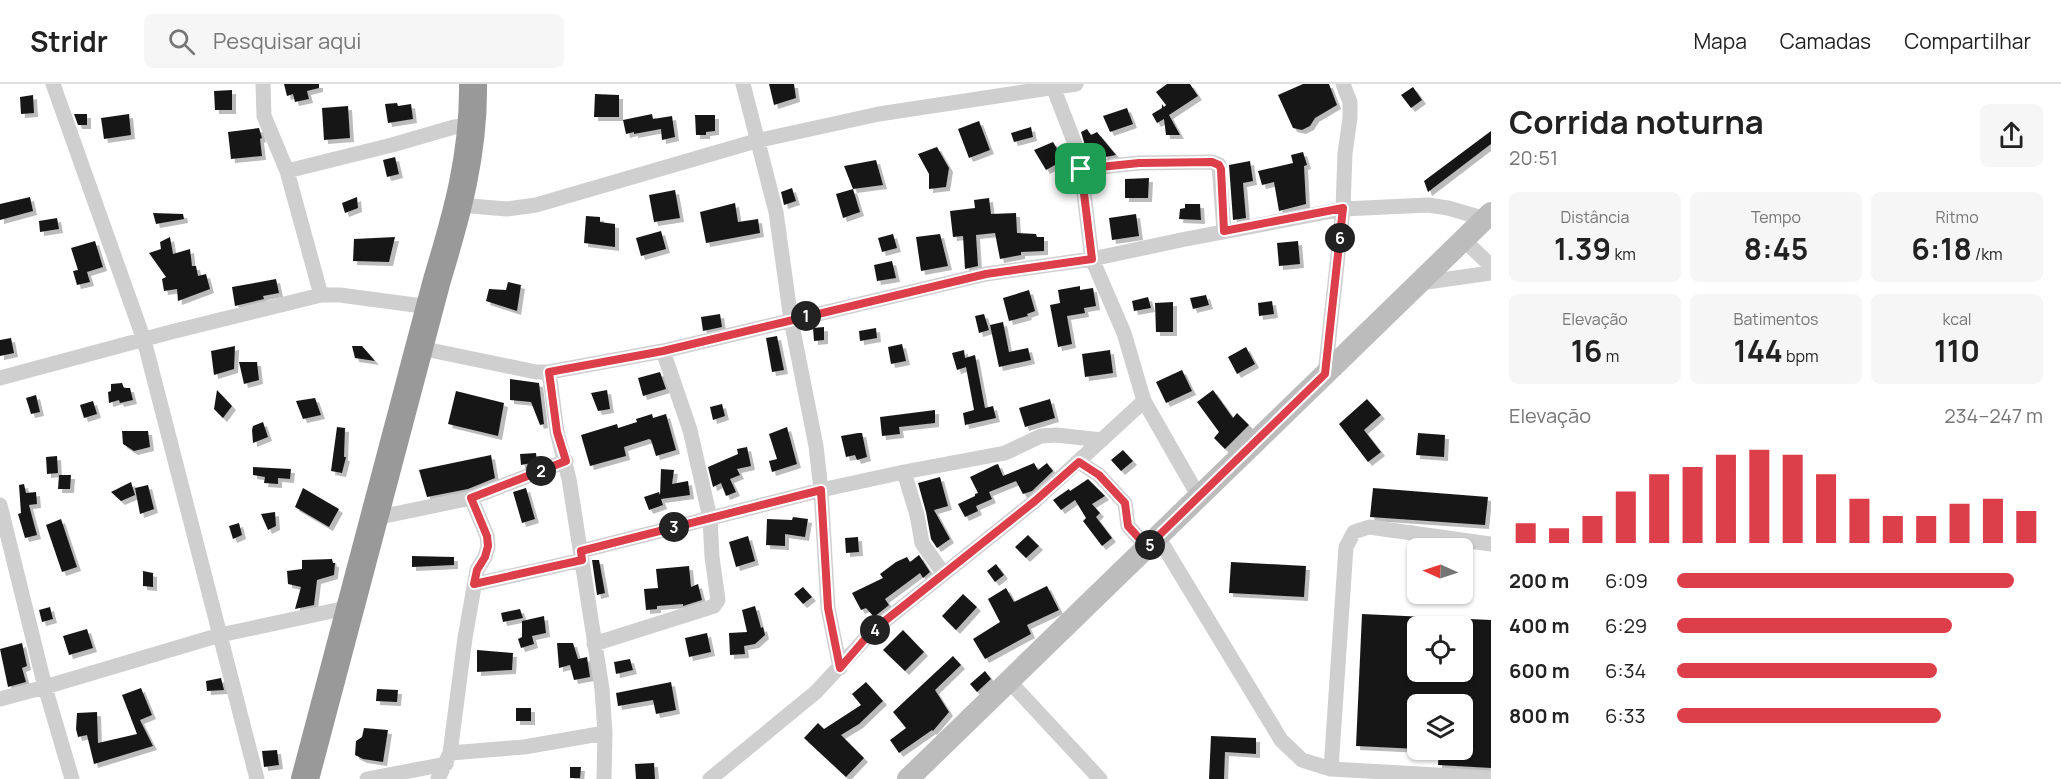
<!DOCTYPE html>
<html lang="pt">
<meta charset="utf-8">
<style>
body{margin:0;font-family:Manrope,sans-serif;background:#f6f6f6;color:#222;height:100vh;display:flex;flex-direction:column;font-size:22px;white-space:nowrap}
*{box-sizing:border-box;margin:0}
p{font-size:20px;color:#767676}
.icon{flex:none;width:33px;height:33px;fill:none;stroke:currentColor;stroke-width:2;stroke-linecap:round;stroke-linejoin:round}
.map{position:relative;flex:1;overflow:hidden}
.drawer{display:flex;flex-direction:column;background:#fff;width:570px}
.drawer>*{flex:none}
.needle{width:39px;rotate:273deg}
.fabs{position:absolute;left:1407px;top:454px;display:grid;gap:12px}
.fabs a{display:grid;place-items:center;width:66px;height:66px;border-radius:9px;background:#fff;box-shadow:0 2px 4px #0004;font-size:30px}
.pin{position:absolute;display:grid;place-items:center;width:51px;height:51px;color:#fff;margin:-26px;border-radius:12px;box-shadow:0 3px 9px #0006}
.km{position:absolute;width:30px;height:30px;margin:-15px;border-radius:50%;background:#222;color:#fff;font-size:16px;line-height:30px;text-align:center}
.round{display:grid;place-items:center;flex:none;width:63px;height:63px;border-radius:9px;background:#f6f6f6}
.head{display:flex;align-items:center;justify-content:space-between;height:102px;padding:0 18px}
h1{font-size:33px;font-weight:700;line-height:45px}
.metrics{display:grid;grid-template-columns:repeat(3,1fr);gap:9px;height:102px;padding:6px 18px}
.metrics div{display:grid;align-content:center;border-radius:9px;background:#f6f6f6;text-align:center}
.metrics b{font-size:30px;font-weight:700}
.metrics small{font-size:16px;font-weight:400}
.metrics p{font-size:16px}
.chart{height:168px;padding:12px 18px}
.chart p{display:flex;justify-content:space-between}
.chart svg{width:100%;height:108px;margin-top:6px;stroke:#dd3f4a;stroke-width:6}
ul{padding:0 18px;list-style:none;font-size:20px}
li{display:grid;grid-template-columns:96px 72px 1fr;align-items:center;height:45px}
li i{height:15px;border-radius:8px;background:#dd3f4a}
header{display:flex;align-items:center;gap:36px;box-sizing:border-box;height:84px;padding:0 30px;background:#fff;border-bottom:2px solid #e0e0e0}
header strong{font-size:28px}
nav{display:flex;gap:33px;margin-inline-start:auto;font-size:21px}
.search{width:420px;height:54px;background:#f6f6f6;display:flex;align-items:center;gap:15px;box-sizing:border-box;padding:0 21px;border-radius:9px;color:#767676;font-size:22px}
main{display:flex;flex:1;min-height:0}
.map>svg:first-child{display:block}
</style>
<header>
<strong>Stridr</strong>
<div class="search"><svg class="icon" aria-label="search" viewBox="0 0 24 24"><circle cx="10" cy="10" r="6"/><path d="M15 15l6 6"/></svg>Pesquisar aqui</div>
<nav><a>Mapa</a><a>Camadas</a><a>Compartilhar</a></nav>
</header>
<main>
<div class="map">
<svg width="1491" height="695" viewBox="0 0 1491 695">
<defs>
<filter id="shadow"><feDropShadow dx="4" dy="4" stdDeviation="0" flood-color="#0004"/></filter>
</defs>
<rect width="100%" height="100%" fill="#fff"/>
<!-- building -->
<path fill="#191919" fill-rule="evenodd" filter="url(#shadow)" d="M284,0h35v4l-12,3 2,8 -14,3 -2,-8 -6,2z
M769,0h25l2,14 -22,7z
M1167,0h23l8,12 -29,19 11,20h-14l-2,-16 -7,4 -5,-9 10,-6v-4l2,3 2,-2 -10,-13z
M1303,0h26l8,21 -22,13 -5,8 -8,4 -9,-2 -15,-33z
M1413,3l9,13 -11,8 -10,-13z
M232,6v20h-17l-1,-19z
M595,10l24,1v22h-25z
M33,11l1,18 -13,1 -1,-17z
M397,19l1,3 13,-2 2,15 -25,4 -3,-19z
M348,22l2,32 -26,2 -2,-32z
M1127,24l6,16 -23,8 -7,-16z
M74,30h13v11h-9z
M129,30l2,21 -27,4 -3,-21z
M652,30l1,5 19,-3 3,21 -13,3 -1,-11 -27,5v-2l-8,2 -3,-14z
M695,31h20v16l-9,1v3h-10z
M979,37l11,29 -21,8 -11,-29z
M1031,43l2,10 -19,5 -3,-9z
M259,44l3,10 -2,1 2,17 -31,3 -3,-27z
M1087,45l4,6 6,-3 19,23 -11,2 -5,-11 -14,3 -5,-17z
M1491,47v13l-63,48 -4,-11z
M1053,58l11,18 -18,10 -12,-20z
M937,63l12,21 -3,19 -17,2v-15l-11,-20z
M1303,68l4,13 -3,1 2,38 -27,7 -5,-29 -12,3 -4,-14 35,-8 -2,-8z
M395,73l4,17 -12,3 -4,-17z
M876,76l7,25 -30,4 -9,-23z
M1250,77l3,20 -10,2 3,35 -13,2 -4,-55z
M1149,94l-1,20h-23v-19z
M792,104l4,13 -12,4 -3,-13z
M853,105l7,23 -17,6 -7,-24z
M675,106l5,28 -26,4 -5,-27z
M30,113l3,14 -33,9v-16z
M357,113l1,11 -13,5 -3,-10z
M989,114l2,16 25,-1 1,20 19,1 1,3h7v14l-23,1v3l-21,4 -5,-26 -19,2 2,31 -13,3 -2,-33 -10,1 -3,-26 25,-3 -1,-8z
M735,119l3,19 20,-3 2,14 -54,10 -6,-31z
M1185,120h15l1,16 -22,-1 1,-10 5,-1z
M153,129l30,1 1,5 -28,5z
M1136,130l3,22 -27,4 -3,-22z
M586,132l14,1v5l15,2v23l-31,-4z
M57,134l2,11 -19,3 -1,-11z
M661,147l5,18 -25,7 -5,-18z
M893,150l4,14 -15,4 -4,-14z
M940,150l8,32 -27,5 -5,-34z
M170,153l3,17 17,-5 2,17h4l2,10 8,-2 4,15 -32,12 -1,-12 -13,2 -2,-12 4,-2 -17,-24 12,-4 -1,-7z
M395,153l-6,25 -36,-1 1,-22z
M95,157l8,26 -16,5 3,10 -13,3 -4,-14 5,-1 -7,-22z
M1298,157l2,23 -21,2 -2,-23z
M892,177l4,17 -19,3 -3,-16z
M276,195l3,14 -16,3 1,3 -29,7 -3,-19z
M508,198l13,3 -4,26 -31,-10 3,-12 17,1z
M1080,202v4l13,-2 3,18 -12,2 1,5 -18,3 5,28 -14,3 -8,-42 10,-2 -2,-13z
M1029,206l6,21 -8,3 1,2 -19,5 -6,-23z
M1206,211l3,10 -16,4 -3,-11z
M1148,213l3,11 -17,3 -2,-10z
M1272,217l2,13 -15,2 -1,-13z
M1173,218v30h-17l-1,-29z
M720,230l2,13 -19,4 -2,-14z
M984,230l5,16 -10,3 -4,-17z
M1003,238l6,30 19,-4 3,12 -32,7 -9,-42z
M824,243v13l-10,1 -1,-13z
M876,244l1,10 -17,3 -1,-10z
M777,252l7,34 -12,2 -6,-34z
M11,254l3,15 -14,3v-16z
M902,260l4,17 -15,3 -3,-17z
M235,262l-1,23 -20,6 -3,-24z
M352,262h10l13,15 -20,-3z
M1246,263l9,17 -18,10 -9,-17z
M964,266l1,8 10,-3 10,53 8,-2 3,12 -31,7 -2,-12 11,-3 -8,-43 -9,3 -5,-17z
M1110,266l3,23 -28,4 -3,-23z
M239,278h18l2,18 -15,4z
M1182,286l10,21 -26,12 -10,-21z
M660,288l6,17 -23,7 -5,-18z
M510,295l29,4 5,41 -4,1 -9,-23 -21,-2z
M122,299l2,5h6l3,12 -13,3 -1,-3 -10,3 -1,-11 3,-1v-7z
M217,306l15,16 -9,12 -9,-9z
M607,306l3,19 -12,2 -7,-18z
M1213,306l20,28 4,-5 12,12 -24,24 -11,-11 5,-6 -22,-30z
M456,307l48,12 -6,33 -50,-12z
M36,311l4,17 -9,2 -5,-16z
M315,314l6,17 -18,4 -7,-18z
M1050,315l5,19 -30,9 -6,-19z
M1367,315l14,16 -17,15 17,22 -13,10 -29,-38z
M93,317l4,13 -13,4 -4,-13z
M722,320l3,12 -12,4 -3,-13z
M935,326v13l-36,4 1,7 -18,2 -2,-19z
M652,330l1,4 13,-4 10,36 -20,6 -5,-16 -2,-1 -25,8 2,9 -36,10 -9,-31 36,-11 1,4 19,-6 -1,-3z
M263,338l5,15 -15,6 -1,-13 1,-4z
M337,343l8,1 -1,29h2l-4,16 -11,-2z
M787,343l10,37 -25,8 -3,-11 8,-2 -8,-25z
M122,347h26l2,16 -16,4 -11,-7z
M858,349h4l5,24 -10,3 -2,-5 -9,2 -5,-21z
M1418,349l27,2 -1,22 -28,-2z
M747,363l4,19 -14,3 3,6 -10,4 6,13 -10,4 -5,-13 -8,4 -5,-20 30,-13 -1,-5z
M1123,366l10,11 -12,10 -10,-11z
M536,369l1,9 -16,3 -1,-11z
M491,371l4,23 -27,11 -41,8 -8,-27z
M57,372l1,17 -11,1 -1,-17z
M1034,379l4,7 9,-7 6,8 -21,20 -9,3 -7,-13 -27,11 3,7 -16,7 2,5 -13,6 -7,-13 17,-8v-2l3,-1 -8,-16 25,-12 3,-1 5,12z
M253,383l38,2 -1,10 -12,-1v6l-14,-1 1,-6 -12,-2z
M661,385l13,1 -2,14 16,-3 2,14 -29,4 2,6 -14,5 -5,-13 15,-5 1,3z
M59,391h12l-1,14h-12z
M940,393l8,29 -14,4 16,29 -13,9 -6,-9 -5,-27 -8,-29z
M1088,395l17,17 -13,8 8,9 -4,4 16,21 -10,8 -19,-25 3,-3 -11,-18 -14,10 -8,-10 16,-11 1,2z
M131,398l4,13 -14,6 -10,-9z
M24,400l2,9 10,-1 1,12 -8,1 8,30 -12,3 -7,-24 3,-1 -2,-28z
M148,401l6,24 -14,5 -5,-26z
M303,404l36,21 -10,18 -34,-20z
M526,404l9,31 -13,4 -9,-31z
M1373,404l115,9 -3,28 -115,-8z
M275,428l1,14 -8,4 -7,-16z
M793,433l15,2 -3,18 -20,-3v12l-19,-1 1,-26 25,1z
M61,435l16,48 -15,5 -16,-47z
M239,439l3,12 -9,4 -4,-13z
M1028,451l11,11 -13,12 -11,-11z
M748,452l7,25 -19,6 -7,-25z
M858,453l1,15 -13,1 -1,-15z
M919,471l11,17 -7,6 -3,-5 -35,26 4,6 -15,12 -8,-9 -5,2 -9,-17 31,-15 -3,-4 16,-12 11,-5 3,5z
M412,472l42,1v8l-42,2z
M332,475l1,4h2l-1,12 -17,5 -3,25 -19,4 6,-22 -13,-3 -1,-13 15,-2v-9z
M592,476h7l6,33 -8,2z
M1231,478l75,4 -2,31 -75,-4z
M996,480l8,11 -9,7 -8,-11z
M689,482l2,21 7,-3 4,16 -19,6v-2l-26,2v3l-11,1 -2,-21 14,-1 -2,-19z
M143,487l10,2v14l-10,-1z
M1047,502l12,24 -32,15 4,9 -46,25 -12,-20 27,-17 -12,-23 18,-11 8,14z
M803,503l9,10 -9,7 -9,-10z
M963,510l14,13 -21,23 -14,-14z
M755,522l6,22 2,-1 2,8 -10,9 -11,2 1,8 -15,1 -1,-22 18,-1 -5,-22z
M50,523l3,12 -11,3 -3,-12z
M520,525l3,9 -20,4 -2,-9z
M1362,530l129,6v148l-53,-3 1,-15h23v-45h-44v44l-62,-3zM1418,543h44v45h-44z
M544,532l2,17 -14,3 2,8 -13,4 -3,-9 4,-2v-16z
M87,545l6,19 -24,7 -6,-19z
M903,546l21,22 -19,19 -22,-21z
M707,549l4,19 -22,5 -4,-19z
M22,559l5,23 -5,2 4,14 -18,5 -8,-38z
M557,559h16l5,16 9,-2 3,20 -16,3 -4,-15 -11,3z
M477,566l36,3 -1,17 -35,2z
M953,572l8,9 -26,25 14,22 -16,19 -1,-1 -33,23 -9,-13 16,-12 -13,-16z
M630,575l3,11 -17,4 -2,-12z
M985,587l6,8 -14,13 -7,-8z
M221,594l3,12 -17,1 -1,-10z
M671,598l5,28 -20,4 -3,-14 -35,6 -2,-13z
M866,598l17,19 -24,23 -18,11 23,23 -18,19 -42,-39 14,-15 6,6 37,-24 -9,-11z
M141,604l11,27 -12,5 13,26 -59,18 -7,-29 -9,2 -2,-8 1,-16 20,-1 1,31 39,-9 -15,-39z
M377,605l21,1 -1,12 -21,-1z
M516,624h15v13h-15z
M364,644l24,2 -5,32 -20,-3 -8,-4 1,-14 6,-4z
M1211,652l45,2v16l-31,-2 -1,27h-15z
M277,666l2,15 -15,2 -2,-16z
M654,679l1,16h-19l-1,-15z
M570,683h11l-1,11h-10z"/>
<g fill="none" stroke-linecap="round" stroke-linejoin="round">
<!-- street -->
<path stroke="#cfcfcf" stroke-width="15" d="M53,0l91,256 113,439
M263,0l1,32 23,55 34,124
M743,0l33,128 15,108 25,126 5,44 7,118 12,60
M1052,0l23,60 6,25 11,90 32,74 20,68 55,96
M1081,85l58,-6 73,-1 7,3 5,66
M287,87l105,-26 62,-18 17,-2
M459,121l48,4 29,-4 220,-64 123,-27 197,-30
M1464,156l27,26
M1420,199l71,-10
M420,264l116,24h13l114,-21 323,-77 106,-15 89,-19 162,-31 85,-4 20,3 38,11
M549,288l8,60 12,47 33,210 3,44 -1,46
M1325,290l18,-165 2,-56 5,-35v-16l-7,-18
M0,294l171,-46 150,-37h19l90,12
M1079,378l20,13 26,28 3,23 19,21
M904,388l13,43 5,28 21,30
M0,421l45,182 27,92
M375,434l96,-20 95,-37
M1158,453l123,203 21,20 29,9 160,9
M581,467l240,-61 83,-18 101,-19 36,-17 15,-1 46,5
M475,500l107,-24
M594,560l120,-38 4,-6 -6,-43 -2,-39 -20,-88 -27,-79
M1009,597l91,98
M0,615l45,-12 175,-52 131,-28
M450,669l74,-6 81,-14
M1331,685l15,-222 8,-15 15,-5 122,17
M367,695l79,-15
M438,695l12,-26 15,-115 12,-68 8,-13 3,-11 -1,-10 -16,-38
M710,695l106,-87 49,-53 16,-15 154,-123 109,-100"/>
<!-- secondary -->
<path stroke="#bcbcbc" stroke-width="22" d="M908,695l583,-566"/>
<!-- highway -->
<path stroke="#999" stroke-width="28" d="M305,695l132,-499c20,-66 37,-126 36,-196"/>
</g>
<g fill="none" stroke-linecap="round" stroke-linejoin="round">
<defs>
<path id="route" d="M1212,78l7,3 2,4 3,62 119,-23 -18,166 -178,173 -19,-21 -3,-23 -26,-28 -20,-13 -44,39 -154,123 -16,15 -25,29 -12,-60 -7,-118 -240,61 1,9 -108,24 3,-14 8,-13 3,-11 -1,-10 -16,-38 95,-37 -9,-29 -8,-60 114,-21 323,-77 106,-15 -11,-90 58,-6z"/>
</defs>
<!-- route casing -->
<use href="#route" stroke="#fff" stroke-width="12"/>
<!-- route -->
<use href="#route" stroke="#dd3f4a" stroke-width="8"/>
</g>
</svg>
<div class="fabs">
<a><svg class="needle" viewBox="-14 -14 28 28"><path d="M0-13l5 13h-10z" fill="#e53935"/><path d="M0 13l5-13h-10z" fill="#767676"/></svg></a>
<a><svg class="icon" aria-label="locate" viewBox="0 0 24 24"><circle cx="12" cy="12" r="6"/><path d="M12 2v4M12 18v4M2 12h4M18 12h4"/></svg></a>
<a><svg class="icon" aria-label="layers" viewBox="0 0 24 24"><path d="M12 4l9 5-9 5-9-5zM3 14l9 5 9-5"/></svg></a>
</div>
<div class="pin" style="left:1081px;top:85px;background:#1e9e55"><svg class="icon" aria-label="arrive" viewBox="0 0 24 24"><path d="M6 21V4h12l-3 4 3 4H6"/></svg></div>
<b class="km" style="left:806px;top:232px">1</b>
<b class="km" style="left:541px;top:387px">2</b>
<b class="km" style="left:674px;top:443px">3</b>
<b class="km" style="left:875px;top:546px">4</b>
<b class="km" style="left:1150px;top:461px">5</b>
<b class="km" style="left:1340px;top:154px">6</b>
</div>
<section class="drawer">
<div class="head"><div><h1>Corrida noturna</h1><p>20:51</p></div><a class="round"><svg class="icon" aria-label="share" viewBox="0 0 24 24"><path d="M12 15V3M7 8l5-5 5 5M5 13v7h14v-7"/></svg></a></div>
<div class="metrics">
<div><p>Distância</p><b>1.39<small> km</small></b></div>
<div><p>Tempo</p><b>8:45</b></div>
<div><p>Ritmo</p><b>6:18<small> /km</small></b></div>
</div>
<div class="metrics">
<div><p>Elevação</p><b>16<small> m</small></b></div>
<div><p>Batimentos</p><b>144<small> bpm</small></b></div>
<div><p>kcal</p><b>110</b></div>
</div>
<div class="chart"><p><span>Elevação</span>234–247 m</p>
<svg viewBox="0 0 160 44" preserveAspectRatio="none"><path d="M5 44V36M15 44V38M25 44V33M35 44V23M45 44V16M55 44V13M65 44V8M75 44V6M85 44V8M95 44V16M105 44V26M115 44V33M125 44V33M135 44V28M145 44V26M155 44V31"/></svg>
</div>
<ul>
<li><b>200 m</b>6:09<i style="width:92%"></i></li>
<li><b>400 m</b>6:29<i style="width:75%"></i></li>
<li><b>600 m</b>6:34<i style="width:71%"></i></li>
<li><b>800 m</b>6:33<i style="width:72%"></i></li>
</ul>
</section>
</main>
